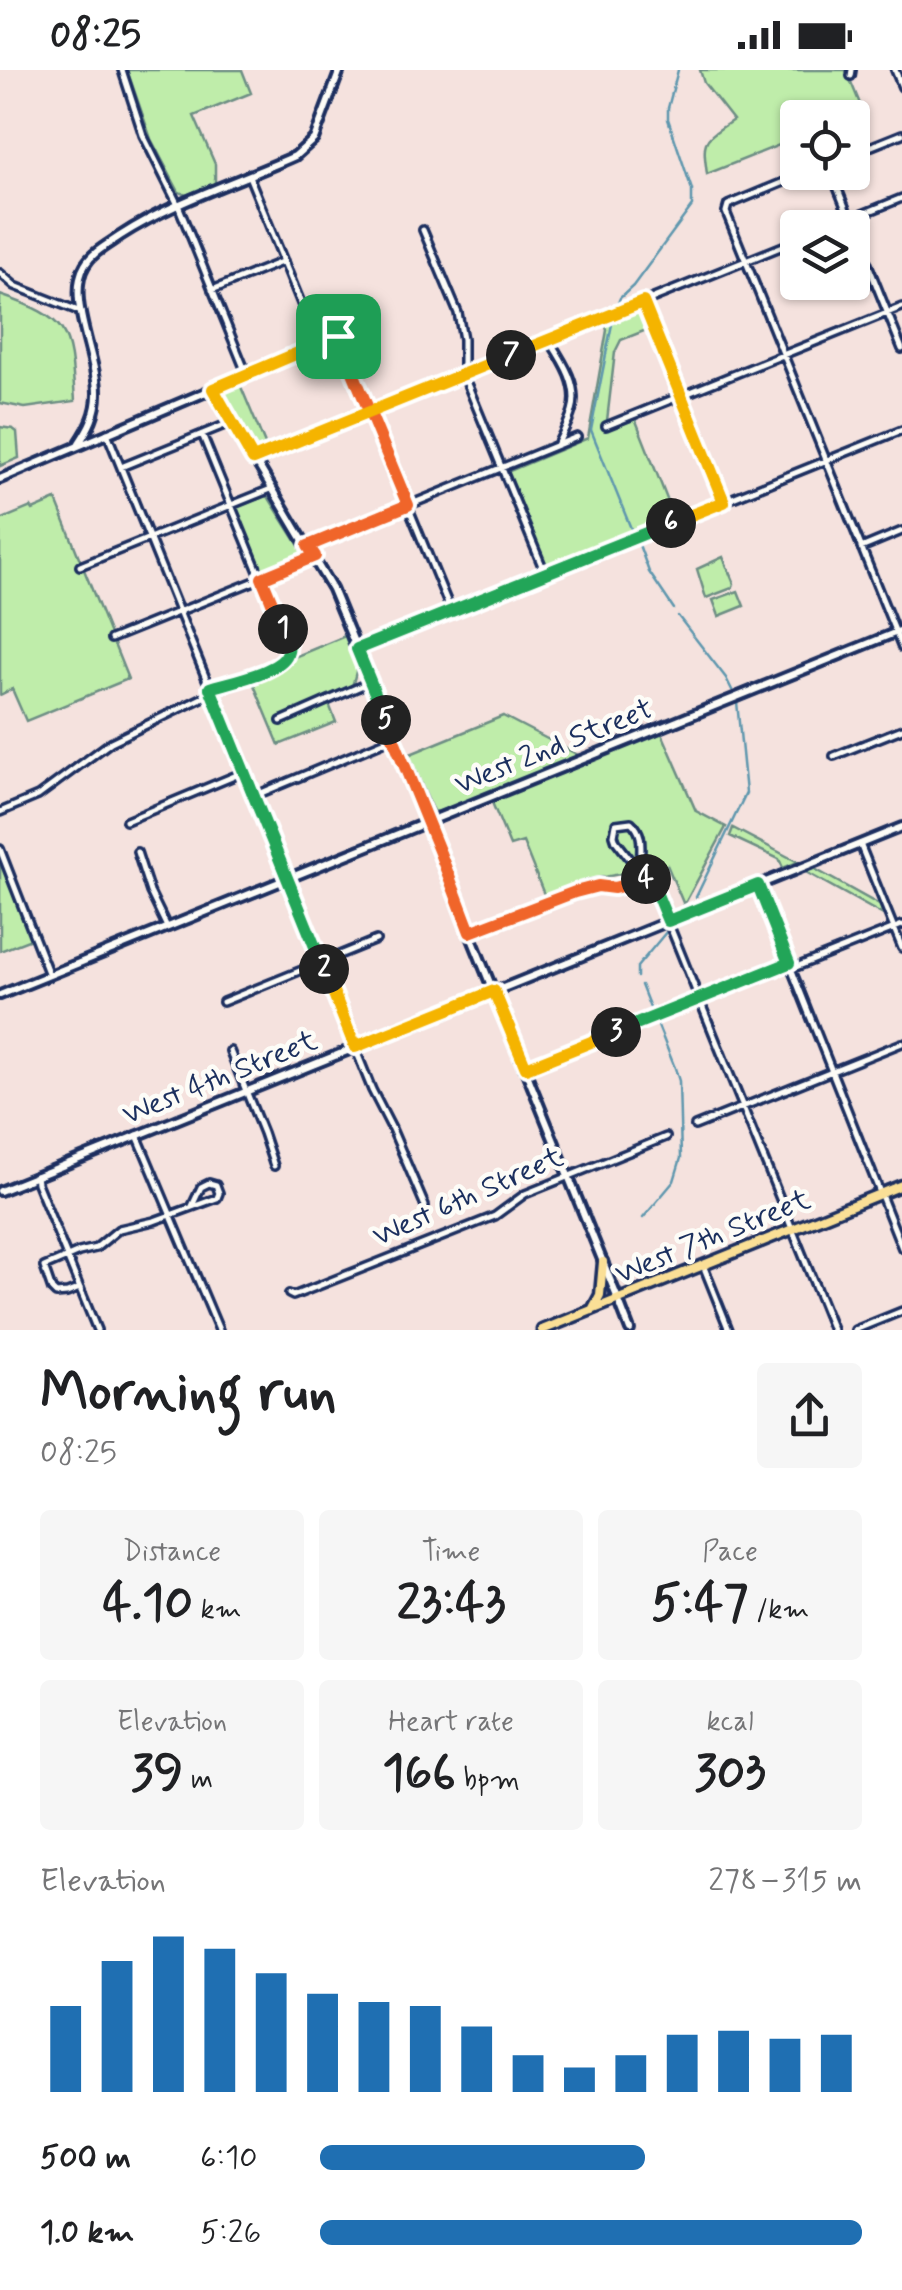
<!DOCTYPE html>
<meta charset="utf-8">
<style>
body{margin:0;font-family:Mynerve,sans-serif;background:#f6f6f6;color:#202124;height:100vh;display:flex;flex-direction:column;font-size:38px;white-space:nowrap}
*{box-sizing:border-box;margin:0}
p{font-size:32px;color:#757577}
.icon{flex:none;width:55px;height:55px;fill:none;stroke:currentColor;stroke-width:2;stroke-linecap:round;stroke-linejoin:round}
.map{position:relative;height:1260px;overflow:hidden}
.side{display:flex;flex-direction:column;background:#fff;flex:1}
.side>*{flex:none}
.buttons{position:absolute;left:780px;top:30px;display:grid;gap:20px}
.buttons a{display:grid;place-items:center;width:90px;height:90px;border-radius:10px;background:#fff;box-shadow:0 2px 8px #0004;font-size:50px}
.pin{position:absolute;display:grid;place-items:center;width:85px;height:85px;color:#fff;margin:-42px;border-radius:20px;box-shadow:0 5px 15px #0006}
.km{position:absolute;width:50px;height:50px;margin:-25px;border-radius:50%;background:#222;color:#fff;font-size:28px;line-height:50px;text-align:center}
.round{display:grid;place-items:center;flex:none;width:105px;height:105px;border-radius:10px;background:#f6f6f6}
.summary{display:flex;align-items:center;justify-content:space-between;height:170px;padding:0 40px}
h1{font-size:55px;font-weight:700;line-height:75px}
.figures{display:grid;grid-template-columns:repeat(3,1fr);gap:15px;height:170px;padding:10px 40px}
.figures div{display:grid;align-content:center;border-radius:10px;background:#f6f6f6;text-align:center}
.figures b{font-size:50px;font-weight:700}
.figures small{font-size:28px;font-weight:400}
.figures p{font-size:28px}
.chart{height:280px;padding:20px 40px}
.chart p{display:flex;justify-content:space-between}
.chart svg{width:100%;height:180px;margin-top:10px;stroke:#1f6fb2;stroke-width:6}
ul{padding:0 40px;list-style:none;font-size:32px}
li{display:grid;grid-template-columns:160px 120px 1fr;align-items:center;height:75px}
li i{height:25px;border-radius:12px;background:#1f6fb2}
.status{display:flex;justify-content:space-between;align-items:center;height:70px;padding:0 50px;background:#fff;direction:ltr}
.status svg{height:28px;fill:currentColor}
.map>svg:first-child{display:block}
</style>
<div class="status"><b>08:25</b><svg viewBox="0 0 49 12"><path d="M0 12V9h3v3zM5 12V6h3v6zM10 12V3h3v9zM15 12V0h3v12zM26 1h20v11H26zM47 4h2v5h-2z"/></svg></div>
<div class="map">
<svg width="902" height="1260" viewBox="0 0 902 1260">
<rect width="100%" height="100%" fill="#f5e2de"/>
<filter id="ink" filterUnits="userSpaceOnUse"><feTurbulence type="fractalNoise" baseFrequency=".01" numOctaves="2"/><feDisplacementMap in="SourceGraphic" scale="20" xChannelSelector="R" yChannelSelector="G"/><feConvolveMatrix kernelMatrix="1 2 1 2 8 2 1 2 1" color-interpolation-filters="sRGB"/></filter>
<g filter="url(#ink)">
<!-- green -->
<path fill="#bfedaa" stroke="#6d8e84" stroke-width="2.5" d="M127,0h115l9,23 -57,23 21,48v20l-29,11 -7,-3 -28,-53z
M700,0h146l19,46 -12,5 -1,-3h-54l-1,20 -90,36c-5,-37 -4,-33 26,-54l-29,-37z
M0,225c71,24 70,35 75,106l-50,7 -25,-5z
M639,238l10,21 -28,11 -6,12 -9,77 29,-11 39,99 -128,50 -39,-95 81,-34 19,-108 -3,-8z
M239,312l28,67 -8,4 -6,-2 -30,-57 2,-6z
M0,357l13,2 4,3 2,26 -19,8z
M265,426l4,2 36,57 -2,4 -39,15 -29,-66z
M56,430l72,179 -102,42 -14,-32 -12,6v-175l31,-13 2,3z
M723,487l11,27 -2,4 -26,10 -9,-29z
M738,521l6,15 -25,10 -6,-16z
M345,566l12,32 -5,19 -25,12 9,23 -57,23 -27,-65 31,-15 6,-8 3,1z
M503,646l77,40 -142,56 -5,-1 -25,-56z
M661,661l35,80 30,16 -42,78 -17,-40 -78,15 -44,17 -22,-55 -13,4 -19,-46z
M733,758l65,34 -15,6 -4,-9 -49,-23z
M0,789l31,80 -31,12z
M813,798l68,38 4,10 -81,-45z"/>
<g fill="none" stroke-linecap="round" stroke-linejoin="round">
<!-- stream -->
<path stroke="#5f97ae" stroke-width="2.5" d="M616,238l4,-10 13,-12 59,-80v-16l-24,-71v-11l10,-38
M613,249l-22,111 41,101
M638,472l11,30 25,37
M678,546l48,62 6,12
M696,827l50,-104 -9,-91
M637,907v-10l30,-36
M641,915l11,28
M643,1148l31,-37 7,-23 -2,-77 -4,-13 -19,-47"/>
<defs>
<path id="minor" d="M122,0l21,65 35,70 69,170
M895,0l7,17
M851,6l1,-6
M852,84l50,-20
M808,102l-80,33 -2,7 176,436
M831,102l71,177
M249,106l69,169
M828,158l74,-30
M423,160l35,83 5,26v35l82,199
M0,203l15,13 66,26
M212,220l72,-29
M643,232l80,199
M549,270c13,20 31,46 23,71 -3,11 -9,22 -14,32
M214,318l124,-52 113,275
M606,356l296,-119
M107,363l265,657 20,39 33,77
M202,364l87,213c-7,28 -53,33 -78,41
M253,389l545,-219
M121,397l111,-45
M308,476l269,-109
M861,478l41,-17
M80,496l191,-77
M111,569l201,-81
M357,579l545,-219
M281,651l89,-39
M834,686l68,-27
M254,726l139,-58
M0,742l38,-16 73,-54 101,-49
M126,751l118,-49
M860,774l42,104
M0,779l49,126
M137,782l13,40 17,35
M642,804c-5,-18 6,-37 -11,-52l-15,2 -2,11 2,6 40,51 177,438
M758,815l144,363
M470,862l105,-40 23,-6 16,2 8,-1 24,-8
M791,899l111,-44
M223,932l153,-62
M230,981l33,82 11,33
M526,998l263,-105
M695,1056l207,-83
M137,1065l82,195
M36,1106l1,7 60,147
M703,1195l26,65
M80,1218l-13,5 -11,1 -4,-4 -8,-23 35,-15 17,-4 23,-19 35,-8 63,-23 2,-5 -3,-8 -7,-2 -8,4 -9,19
M289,1224l4,2 202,-80 30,-22 141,-57
M855,1260l47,-19"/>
<path id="tertiary" d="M79,373c10,-15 18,-30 18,-49 1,-37 -32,-96 -12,-129 8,-13 22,-20 35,-29 54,-35 117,-54 175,-80l19,-17 26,-69
M0,409l213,-90 119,200 109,264 17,51 160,395
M0,925l902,-365
M0,1121l902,-364"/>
<path id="secondary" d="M618,1229l12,31"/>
<path id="primary" d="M592,1240l8,-15 3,-33
M542,1260l360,-145"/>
</defs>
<!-- minor casing -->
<use href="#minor" stroke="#1b2f5e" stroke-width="12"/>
<!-- tertiary casing -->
<use href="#tertiary" stroke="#1b2f5e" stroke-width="14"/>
<!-- secondary casing -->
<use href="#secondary" stroke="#1b2f5e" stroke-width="14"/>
<!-- primary casing -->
<use href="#primary" stroke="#1b2f5e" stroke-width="15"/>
<!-- minor -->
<use href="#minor" stroke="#fdfcf7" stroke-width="5"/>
<!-- tertiary -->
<use href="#tertiary" stroke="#fdfcf7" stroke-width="6"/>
<!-- secondary -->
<use href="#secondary" stroke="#fdfcf7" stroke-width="6"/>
<!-- primary -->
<use href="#primary" stroke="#fadf96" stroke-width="8"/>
</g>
</g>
<g fill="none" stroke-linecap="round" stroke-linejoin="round" filter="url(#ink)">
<defs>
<path id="split-1" d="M283,559l-21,-51 53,-22 -7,-10 100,-41 -70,-169"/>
<path id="split-2" d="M283,559c4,8 8,16 4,25 -7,18 -58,28 -77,34l114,281"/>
<path id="split-3" d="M324,899l31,78 139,-56 32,77 90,-36"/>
<path id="split-4" d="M616,962l173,-69 -31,-78 -90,36 -12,-29 -10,-13"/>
<path id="split-5" d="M386,650l54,133 30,79 105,-40 23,-6 16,2 32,-9"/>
<path id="split-6" d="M386,650l-29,-71 314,-126"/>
<path id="split-7" d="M511,285l132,-53 81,200 -53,21"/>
<path id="split-8" d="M338,266l-125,53 40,70 258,-104"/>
</defs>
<!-- split-1 casing -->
<use href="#split-1" stroke="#fff" stroke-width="20"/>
<!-- split-2 casing -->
<use href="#split-2" stroke="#fff" stroke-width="20"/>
<!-- split-3 casing -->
<use href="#split-3" stroke="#fff" stroke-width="20"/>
<!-- split-4 casing -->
<use href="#split-4" stroke="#fff" stroke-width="20"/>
<!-- split-5 casing -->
<use href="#split-5" stroke="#fff" stroke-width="20"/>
<!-- split-6 casing -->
<use href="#split-6" stroke="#fff" stroke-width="20"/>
<!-- split-7 casing -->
<use href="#split-7" stroke="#fff" stroke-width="20"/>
<!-- split-8 casing -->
<use href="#split-8" stroke="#fff" stroke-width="20"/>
<!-- split-1 -->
<use href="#split-1" stroke="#f0652b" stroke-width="12"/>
<!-- split-2 -->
<use href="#split-2" stroke="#22a559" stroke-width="12"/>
<!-- split-3 -->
<use href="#split-3" stroke="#f5b400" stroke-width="12"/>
<!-- split-4 -->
<use href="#split-4" stroke="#22a559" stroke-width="12"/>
<!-- split-5 -->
<use href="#split-5" stroke="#f0652b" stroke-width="12"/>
<!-- split-6 -->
<use href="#split-6" stroke="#22a559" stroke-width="12"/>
<!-- split-7 -->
<use href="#split-7" stroke="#f5b400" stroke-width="12"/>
<!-- split-8 -->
<use href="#split-8" stroke="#f5b400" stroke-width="12"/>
</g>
<g text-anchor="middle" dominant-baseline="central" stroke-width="9" stroke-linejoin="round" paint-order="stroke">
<!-- street labels -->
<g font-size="30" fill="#1b2f5e" stroke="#fdfcf7">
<text transform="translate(554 677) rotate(-22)">West 2nd Street</text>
<text transform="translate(220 1008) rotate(-22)">West 4th Street</text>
<text transform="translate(468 1127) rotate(-24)">West 6th Street</text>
<text transform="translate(713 1167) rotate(-22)">West 7th Street</text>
</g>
</g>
</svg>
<div class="buttons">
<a><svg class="icon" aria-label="locate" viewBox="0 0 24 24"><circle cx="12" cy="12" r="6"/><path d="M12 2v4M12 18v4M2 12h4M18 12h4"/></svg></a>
<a><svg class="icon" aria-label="layers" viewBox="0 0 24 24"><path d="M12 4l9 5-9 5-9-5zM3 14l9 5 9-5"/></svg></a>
</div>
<div class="pin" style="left:338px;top:266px;background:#1e9e55"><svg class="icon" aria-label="arrive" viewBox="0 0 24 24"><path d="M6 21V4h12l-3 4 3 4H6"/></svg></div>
<b class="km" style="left:283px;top:559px">1</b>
<b class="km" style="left:324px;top:899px">2</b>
<b class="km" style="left:616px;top:962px">3</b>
<b class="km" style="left:646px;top:809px">4</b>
<b class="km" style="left:386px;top:650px">5</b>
<b class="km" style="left:671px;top:453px">6</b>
<b class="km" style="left:511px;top:285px">7</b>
</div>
<section class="side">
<div class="summary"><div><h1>Morning run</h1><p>08:25</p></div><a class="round"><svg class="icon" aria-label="share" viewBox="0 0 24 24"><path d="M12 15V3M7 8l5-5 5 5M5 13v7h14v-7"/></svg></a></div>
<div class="figures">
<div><p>Distance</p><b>4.10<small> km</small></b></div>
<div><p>Time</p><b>23:43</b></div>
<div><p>Pace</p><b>5:47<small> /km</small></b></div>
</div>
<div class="figures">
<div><p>Elevation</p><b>39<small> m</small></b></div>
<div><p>Heart rate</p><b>166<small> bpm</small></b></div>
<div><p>kcal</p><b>303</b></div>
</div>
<div class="chart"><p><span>Elevation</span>278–315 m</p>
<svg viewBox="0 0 160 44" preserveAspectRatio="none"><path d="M5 44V23M15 44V12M25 44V6M35 44V9M45 44V15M55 44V20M65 44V22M75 44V23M85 44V28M95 44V35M105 44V38M115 44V35M125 44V30M135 44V29M145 44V31M155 44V30"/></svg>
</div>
<ul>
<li><b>500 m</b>6:10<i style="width:60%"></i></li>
<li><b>1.0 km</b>5:26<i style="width:100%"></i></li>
</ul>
</section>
